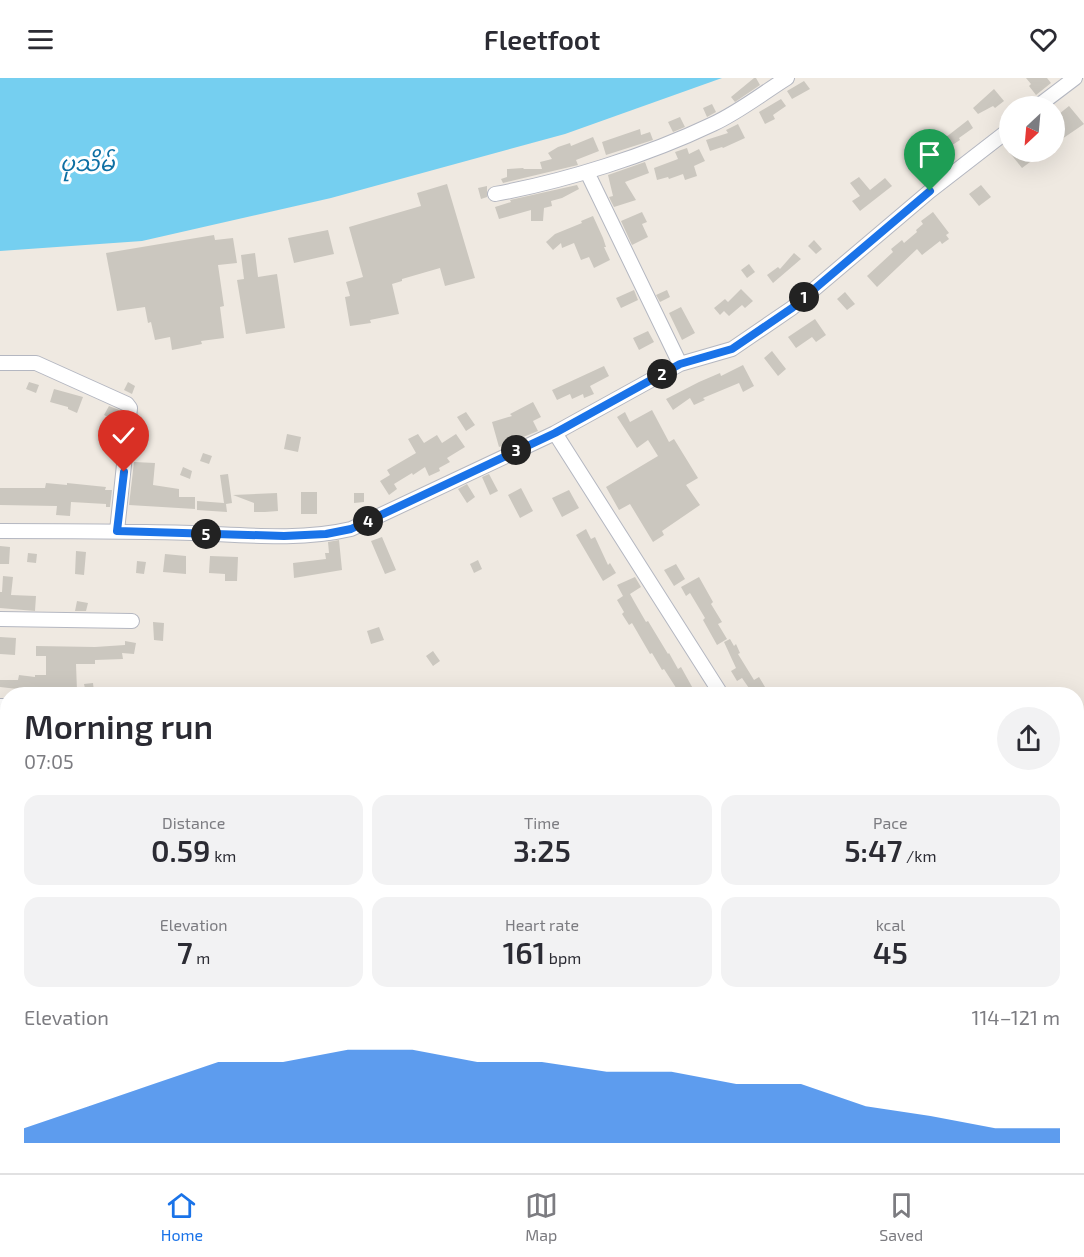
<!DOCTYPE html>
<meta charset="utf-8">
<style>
body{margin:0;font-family:"Exo 2","Noto Sans Myanmar",sans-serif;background:#f2f2f3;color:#2b2b33;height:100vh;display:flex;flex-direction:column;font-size:22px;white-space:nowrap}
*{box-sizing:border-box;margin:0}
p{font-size:20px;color:#7c7c81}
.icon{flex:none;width:33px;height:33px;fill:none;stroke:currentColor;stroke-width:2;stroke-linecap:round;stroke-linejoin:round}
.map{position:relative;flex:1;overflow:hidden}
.drawer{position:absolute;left:0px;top:609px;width:1084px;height:486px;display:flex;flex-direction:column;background:#fff;border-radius:24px 24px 0 0;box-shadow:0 6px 24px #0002}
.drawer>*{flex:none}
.needle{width:39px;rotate:206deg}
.controls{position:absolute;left:999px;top:18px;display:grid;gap:12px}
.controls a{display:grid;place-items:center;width:66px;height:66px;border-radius:50%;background:#fff;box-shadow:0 6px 24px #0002;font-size:30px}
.pin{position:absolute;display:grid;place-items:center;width:51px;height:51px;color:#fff;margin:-62px -26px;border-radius:50% 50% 50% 0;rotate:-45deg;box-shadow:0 0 6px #0007}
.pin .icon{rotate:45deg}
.km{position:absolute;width:30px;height:30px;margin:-15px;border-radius:50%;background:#222;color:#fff;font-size:16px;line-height:30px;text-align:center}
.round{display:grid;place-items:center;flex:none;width:63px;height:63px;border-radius:32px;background:#f2f2f3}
.head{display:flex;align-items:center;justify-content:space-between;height:102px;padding:0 24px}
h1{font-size:33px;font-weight:600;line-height:45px}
.stats{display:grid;grid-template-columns:repeat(3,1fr);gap:9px;height:102px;padding:6px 24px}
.stats div{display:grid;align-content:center;border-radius:15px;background:#f2f2f3;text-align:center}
.stats b{font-size:30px;font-weight:600}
.stats small{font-size:16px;font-weight:400}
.stats p{font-size:16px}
.chart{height:168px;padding:12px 24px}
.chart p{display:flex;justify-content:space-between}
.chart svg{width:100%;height:108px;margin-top:6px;fill:#1a73e8;opacity:.7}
header{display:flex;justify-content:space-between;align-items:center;height:78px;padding:0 24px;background:#fff;font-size:27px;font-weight:600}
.dock{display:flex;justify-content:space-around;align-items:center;height:84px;border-top:2px solid #e1e1e2;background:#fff;font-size:16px;color:#7c7c81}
.dock a{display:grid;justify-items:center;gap:3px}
.dock .current{color:#1a73e8}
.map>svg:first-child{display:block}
</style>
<header><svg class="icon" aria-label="menu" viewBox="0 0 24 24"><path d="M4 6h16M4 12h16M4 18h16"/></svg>Fleetfoot<svg class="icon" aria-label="heart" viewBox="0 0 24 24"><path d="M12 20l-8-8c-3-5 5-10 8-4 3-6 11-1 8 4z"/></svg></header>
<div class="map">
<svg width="1084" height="1095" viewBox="0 0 1084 1095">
<rect width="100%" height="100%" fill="#efe9e1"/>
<!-- water -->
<path fill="#75cff0" d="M0,0h722l-157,56 -234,64 -189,43 -142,10z"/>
<!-- building -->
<path fill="#cbc7bf" d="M754,0h2l4,7 -25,17 -4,-5z
M1026,0h21l4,5 -15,12 -7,-9 2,-2z
M804,3l6,8 -18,10 -5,-8z
M994,11l10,12 -9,7 -2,-2 -15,8 -5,-6z
M781,21l5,7 -13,9 2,4 -10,5 -6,-12z
M712,26l4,8 -9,5 -4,-9z
M1069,28l15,18 -25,17 -5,-6v-11l8,-5 -3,-5z
M680,39l5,10 -12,5 -5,-10z
M968,42l5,8 -14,10 1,2 -14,9 -5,-8z
M738,46l7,14 -22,10 -1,-1 -12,4 -4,-11 22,-7 -2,-3z
M640,51l1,6 9,-3 3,8 -47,15 -4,-13z
M923,56l11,18 -12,8 5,8 -11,8 -11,-15 16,-10 -7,-12z
M593,59l6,14 -23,9 2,5 -75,18 -2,-4 6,-2v-8l16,-1 1,1h18l-2,-7 12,-3 -4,-6 10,-6 12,-4 1,3z
M687,70l2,6 10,-5 6,12 -11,5 3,10 -12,4 -2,-6 -14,5 -1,-2 -11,3 -3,-12 24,-9 -3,-7z
M1009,74h19l6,7 -12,9z
M645,84l4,11 -24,9 11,18 -22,7 -5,-10 4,-1 -5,-21z
M859,99l11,13 15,-12 7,8 -32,25 -8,-10 8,-5 -10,-13z
M447,106l28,94 -30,8 -5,-18 -38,11v2l-10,3 7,30 -29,6 1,3 -21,3 -5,-29 5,-1 -4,-14 17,-5 -14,-50 72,-21 -4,-13z
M577,107l2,4 -17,9 -11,3 1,5 -8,2 -1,13h-12v-11l-32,9 -4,-12 16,-5 -1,-2z
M981,107l10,12 -12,9 -10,-12z
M487,108v11l-6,2 -3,-11z
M642,134l5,10 -5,2 6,13 -16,8 -11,-24z
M933,134l16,21 -3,2 3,4 -7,5 -2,-3 -18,14 -5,-6 -40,38 -10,-11 26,-24 -2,-3 11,-9 2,3 13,-11 -1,-2 7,-6 -2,-3z
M593,138l10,22 3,9h-2l6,13 -16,8 -5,-11 -8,3 -7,-17 -12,5 -1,-5 -8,7 -7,-8 9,-8 27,-11 -1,-2z
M328,152l6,24 -40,9 -6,-25z
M214,157l1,5 18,-2 4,25 -19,2 6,41 -4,1 4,31 -23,3 1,3 -30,6 -2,-13 -15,3 -4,-18 -3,1 -3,-16 -28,4 -11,-58z
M814,162l8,9 -6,5 -8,-8z
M255,175l3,24 19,-3 8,54 -39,6 -9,-54 7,-1 -3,-24z
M794,175l7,6 -28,24 -6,-8 11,-8 2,2z
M749,186l6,8 -8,6 -6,-8z
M741,211l12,12 -8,7 -3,-3 -13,11 -5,-5 -4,4 -6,-7 11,-9 3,3z
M634,212l4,10 -17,8 -5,-10z
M667,212l3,7 -10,5 -4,-7z
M845,214l10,12 -8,6 -10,-11z
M681,229l14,26 -13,7 -13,-27z
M815,241l11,16 -10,7 -4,-5 -16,11 -8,-11z
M648,253l6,11 -15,8 -6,-12z
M772,273l14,18 -8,7 -14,-18z
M743,287l11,21 -11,6 -4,-9 -36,15 2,2 -11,5 -4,-7 -17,12 -7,-11 33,-17 21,-9 1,3z
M604,288l5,10 -19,10 4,8 -10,4 -1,-4 -11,5 -2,-5 -13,6 -5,-10z
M29,304l10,3 -3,8 -10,-4z
M128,304l7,4 -3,8 -8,-4z
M54,311l29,8 -6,16 -9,-4v-2l-18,-5z
M533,324l8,15 -8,4 5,10 -39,16 -7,-25 20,-6 -2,-2z
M109,328l10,4 -5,10 -10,-5z
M652,332l17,32 5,-3 24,39 -12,7 14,20 -38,26 2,4 -11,7 -23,-38 -11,6 -13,-23 52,-31 -10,-16 -11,8 -20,-31 8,-5 5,10z
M466,334l9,13 -9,6 -9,-14z
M109,344l10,2 -1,11 -11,-1z
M287,356l14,3 -3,15 -14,-3z
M418,356l6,9 13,-8 5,8 14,-9 9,13 -18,11 3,4 -11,6 1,3 -11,5 -4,-9 -12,8 -1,-2 -18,11 3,5 -8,6 -9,-14 10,-6 -3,-5 29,-17 -8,-14z
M203,375l9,3 -3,8 -9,-3z
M134,384l21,1 -2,22 26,4v8h16v12l-66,-4z
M183,389l9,4 -2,8 -10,-4z
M228,396l4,29 -6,1 1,8 -30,-2v-9l27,2 -4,-28z
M489,396l9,17 -8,4 -8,-18z
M46,405l21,2v-2l39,4 -1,3h7l-2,17h-4v-3l-35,-2 -1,14 -14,-1 1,-9 -57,-1v-17h45z
M467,406l8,13 -8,6 -9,-14z
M521,410l12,23 -13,7 -12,-23z
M569,412l10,18 -17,9 -10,-19z
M301,414h16v22h-16z
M277,415l1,18 -13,1h-11v-9l-21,-8z
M354,415h10v9l-10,1z
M586,451l5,10 4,-2 13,28 2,-2 6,10 -13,8 -27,-46z
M382,459l14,33 -11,4 -14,-33z
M339,462l3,30 -48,8 -1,-15 33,-4 -1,-6h4l-1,-11z
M0,468l10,1 -1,17h-9z
M76,473l10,1 -2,23 -9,-1z
M28,475l9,1 -1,9 -9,-1z
M165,476l21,2v18l-23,-2z
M210,478l28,1 -1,24h-12v-7l-16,-1z
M478,482l4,9 -8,4 -4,-9z
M137,483l9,1 -2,12 -8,-1z
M676,486l9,15 -11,7 -10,-16z
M3,498l10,1 -2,18 25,1 -1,15 -35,-3v-16h2z
M635,499l6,10 -11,7 5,9 11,19 2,-1 20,33 1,-1 9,16 3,-2 15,27h-16l-16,-25 -2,1 -10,-17 -2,1 -18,-31 -3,2 -7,-11 2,-2 -7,-12 6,-4 -6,-11z
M699,499l14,25 -2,2 11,18 -4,2 9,15 -10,6 -14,-25 2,-2 -15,-25 -4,3 -5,-9z
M77,523l11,2 -2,8h-11z
M153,544l11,1 -1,18 -9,-1z
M379,549l5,13 -13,4 -4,-13z
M0,559l16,1 -1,17 -15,-1z
M730,561l4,7 2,-2 4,9 -2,1 16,26 5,-3 6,10 -12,7 -11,-16 -5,3 -6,-10 5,-3 -12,-26z
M125,563l11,2 -2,11 -12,-1 1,6 -28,1v4h-19l1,27 -50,-3v2l-27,-3v-7h18l1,-5 16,2v-2h11v-19h-10v-10l59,1 30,-2z
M433,573l7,10 -7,5 -7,-10z
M93,605l1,9 -8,1 -2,-9z"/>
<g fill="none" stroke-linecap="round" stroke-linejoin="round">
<defs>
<path id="minor" d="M1038,28l37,-28
M587,94l93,192
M495,116c71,-13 153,-39 218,-70 26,-12 50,-31 74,-46
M0,285h36l91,41 3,4 -13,123
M555,355l166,261
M0,453c64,0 128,0 192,2 53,2 108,8 159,-4l204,-96 125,-69 52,-15 60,-41 138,-117 80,-62
M0,541l132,2
M0,628h8
M0,710h8
M0,792h8
M1077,1055l7,6"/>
</defs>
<!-- minor casing -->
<use href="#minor" stroke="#b4b7c1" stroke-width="16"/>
<!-- minor -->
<use href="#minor" stroke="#fff" stroke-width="14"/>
</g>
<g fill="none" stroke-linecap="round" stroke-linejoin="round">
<defs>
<path id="route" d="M124,394l-7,59 167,5 42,-2 25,-5 204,-96 125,-69 52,-15 60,-41 138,-117"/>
</defs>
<!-- route casing -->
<use href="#route" stroke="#fff" stroke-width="12"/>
<!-- route -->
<use href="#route" stroke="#1a73e8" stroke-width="8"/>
</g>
<g text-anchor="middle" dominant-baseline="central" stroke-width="6" stroke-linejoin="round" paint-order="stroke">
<!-- water labels -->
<g font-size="22" font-style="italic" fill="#0d6fa3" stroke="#fff">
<text x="87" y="84">ပုသိမ်</text>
</g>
</g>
</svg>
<div class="controls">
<a><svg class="needle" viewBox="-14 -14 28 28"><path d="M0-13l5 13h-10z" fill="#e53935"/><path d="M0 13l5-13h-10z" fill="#7c7c81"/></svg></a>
</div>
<div class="pin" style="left:930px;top:113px;background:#1e9e55"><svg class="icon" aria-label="arrive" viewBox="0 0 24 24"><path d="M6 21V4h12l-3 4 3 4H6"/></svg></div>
<div class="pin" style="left:124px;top:394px;background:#d93025"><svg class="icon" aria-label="check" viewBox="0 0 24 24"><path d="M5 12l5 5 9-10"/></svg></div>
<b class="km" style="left:804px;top:219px">1</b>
<b class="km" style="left:662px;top:296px">2</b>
<b class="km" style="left:516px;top:372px">3</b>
<b class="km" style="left:368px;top:443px">4</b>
<b class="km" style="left:206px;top:456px">5</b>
<section class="drawer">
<div class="head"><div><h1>Morning run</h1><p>07:05</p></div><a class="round"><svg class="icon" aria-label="share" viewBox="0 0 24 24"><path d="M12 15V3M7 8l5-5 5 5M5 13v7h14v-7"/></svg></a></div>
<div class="stats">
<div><p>Distance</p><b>0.59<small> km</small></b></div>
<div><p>Time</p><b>3:25</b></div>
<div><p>Pace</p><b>5:47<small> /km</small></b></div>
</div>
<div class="stats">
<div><p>Elevation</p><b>7<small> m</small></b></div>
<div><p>Heart rate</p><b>161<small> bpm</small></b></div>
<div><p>kcal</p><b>45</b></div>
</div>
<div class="chart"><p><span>Elevation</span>114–121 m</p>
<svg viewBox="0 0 160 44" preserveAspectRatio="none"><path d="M0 44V38L10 29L20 20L30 11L40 11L50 6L60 6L70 11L80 11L90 15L100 15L110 20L120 20L130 29L140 33L150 38L160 38V44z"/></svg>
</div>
</section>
</div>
<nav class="dock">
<a class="current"><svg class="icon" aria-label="home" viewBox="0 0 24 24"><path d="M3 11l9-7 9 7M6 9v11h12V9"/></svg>Home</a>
<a><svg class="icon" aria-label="map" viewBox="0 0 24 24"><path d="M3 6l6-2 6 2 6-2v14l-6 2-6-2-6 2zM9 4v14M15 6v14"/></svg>Map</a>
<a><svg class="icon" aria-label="saved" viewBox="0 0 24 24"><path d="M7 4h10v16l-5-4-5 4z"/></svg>Saved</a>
</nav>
